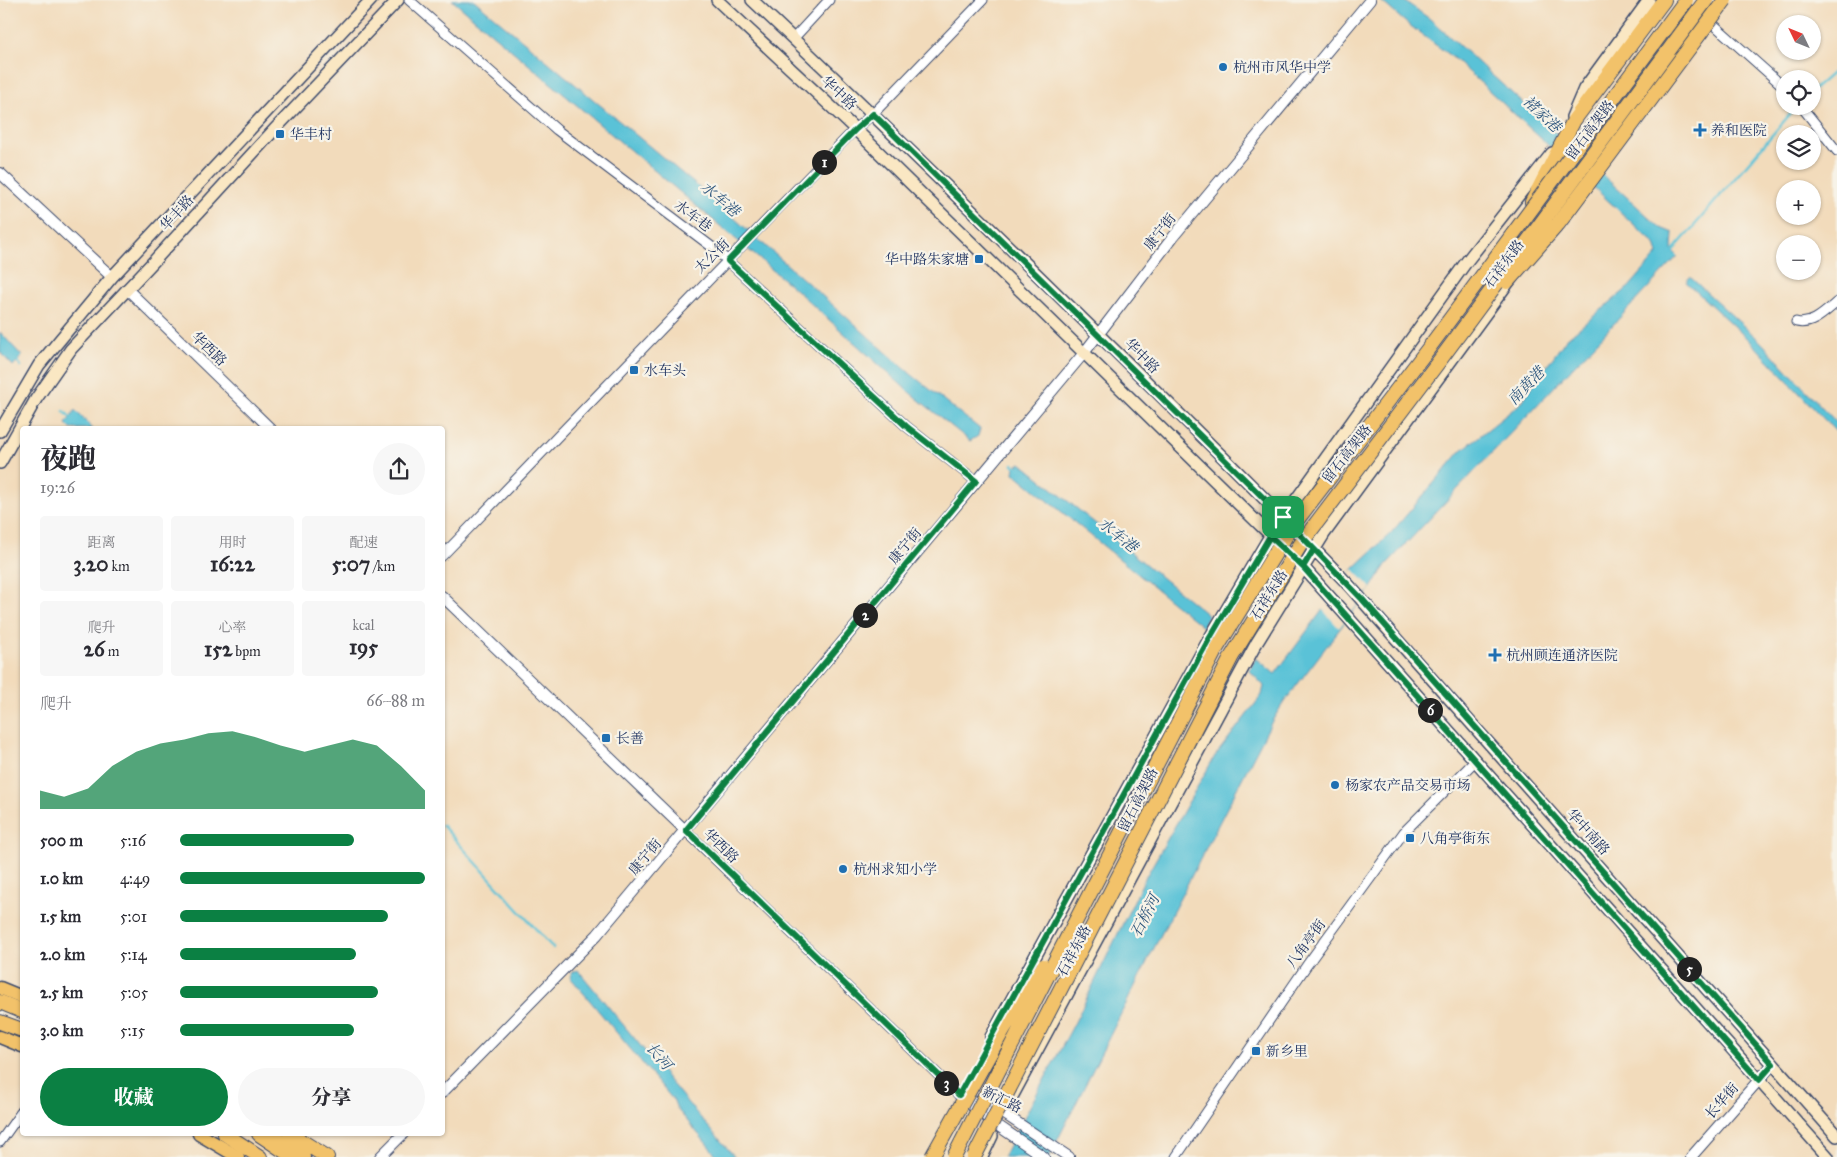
<!DOCTYPE html>
<html lang="zh">
<meta charset="utf-8">
<style>
body{margin:0;font-family:"IM FELL Great Primer","Noto Serif SC",serif;background:#f7f7f7;color:#2b2b33;height:100vh;display:flex;flex-direction:column;font-size:19px;white-space:nowrap}
*{box-sizing:border-box;margin:0}
p{font-size:16px;color:#7c7c81}
.icon{flex:none;width:28px;height:28px;fill:none;stroke:currentColor;stroke-width:2;stroke-linecap:round;stroke-linejoin:round}
.map{position:relative;flex:1;overflow:hidden}
.panel{position:absolute;left:20px;top:426px;width:425px;height:710px;display:flex;flex-direction:column;background:#fff;border-radius:5px;box-shadow:0 1px 4px #0004}
.panel>*{flex:none}
.needle{width:32px;rotate:313deg}
.tools{position:absolute;left:1776px;top:15px;display:grid;gap:10px}
.tools a{display:grid;place-items:center;width:45px;height:45px;border-radius:50%;background:#fff;box-shadow:0 1px 4px #0004;font-size:25px}
.pin{position:absolute;display:grid;place-items:center;width:42px;height:42px;color:#fff;margin:-21px;border-radius:10px;box-shadow:0 2px 8px #0006}
.km{position:absolute;width:25px;height:25px;margin:-12px;border-radius:50%;background:#222;color:#fff;font-size:14px;line-height:25px;text-align:center}
.round{display:grid;place-items:center;flex:none;width:52px;height:52px;border-radius:26px;background:#f7f7f7}
.head{display:flex;align-items:center;justify-content:space-between;height:85px;padding:0 20px}
h1{font-size:28px;font-weight:800;line-height:38px}
.metrics{display:grid;grid-template-columns:repeat(3,1fr);gap:8px;height:85px;padding:5px 20px}
.metrics div{display:grid;align-content:center;border-radius:5px;background:#f7f7f7;text-align:center}
.metrics b{font-size:21px;font-weight:800}
.metrics small{font-size:14px;font-weight:400}
.metrics p{font-size:14px}
.chart{height:140px;padding:10px 20px}
.chart p{display:flex;justify-content:space-between}
.chart svg{width:100%;height:90px;margin-top:5px;fill:#0b8043;opacity:.7}
.cta{display:flex;gap:10px;margin-top:auto;padding:10px 20px}
.cta a{flex:1;height:58px;border-radius:30px;background:#0b8043;color:#fff;font-size:20px;font-weight:800;line-height:58px;text-align:center}
.cta a+a{background:#f7f7f7;color:#2b2b33}
ul{padding:0 20px;list-style:none;font-size:16px}
li{display:grid;grid-template-columns:80px 60px 1fr;align-items:center;height:38px}
li i{height:12px;border-radius:6px;background:#0b8043}
.map>svg:first-child{display:block}
</style>
<div class="map">
<svg width="1837" height="1157" viewBox="0 0 1837 1157">
<rect width="100%" height="100%" fill="#f7f3e8"/>
<filter id="ink" filterUnits="userSpaceOnUse"><feTurbulence type="fractalNoise" baseFrequency=".02" numOctaves="2"/><feDisplacementMap in="SourceGraphic" scale="10" xChannelSelector="R" yChannelSelector="G"/><feConvolveMatrix kernelMatrix="1 2 1 2 8 2 1 2 1" color-interpolation-filters="sRGB"/></filter>
<filter id="wash" filterUnits="userSpaceOnUse"><feTurbulence type="fractalNoise" baseFrequency=".0096" numOctaves="4" result="noise"/><feDisplacementMap in="SourceGraphic" scale="20" xChannelSelector="R" yChannelSelector="G"/><feGaussianBlur stdDeviation="1.12" result="paint"/><feColorMatrix in="noise" values="0 0 0 0 0 0 0 0 0 0 0 0 0 0 0 0 0 1.4 0 .05"/><feComposite in="paint" operator="in"/></filter>
<g filter="url(#wash)">
<rect width="100%" height="100%" fill="#f2dbbb"/>
<!-- water -->
<path fill="#5ac2d7" stroke="#3a789a" d="M452,0h22l234,195 204,180 68,54 -2,7 -8,5 -61,-49 -114,-103z
M1380,0h23l27,19 231,209 12,5 -1,17 6,6 -292,309 -15,23 -87,114 -12,19 -120,231 -103,205h-46l72,-135 69,-142 71,-124 47,-61 2,-9 -15,-16 7,-12 19,16 78,-105 38,-36 71,-83 59,-47 45,-64 63,-52 29,-33 -3,-10 -198,-183 -53,-40z
M1690,277l70,64 77,82v10l-83,-88 -68,-63z
M0,332l22,24 -9,10 -13,-14z
M75,410l18,19h-22l-5,-5z
M1021,463l187,152 -5,12 -189,-154 1,-7z
M578,970l114,138 43,49h-17l-41,-48 -3,-8 -104,-124 2,-5z"/>
<!-- pier -->
<path fill="#f2dbbb" d="M1353,569l18,19 -32,40 -17,-19z"/>
<g fill="none" stroke-linecap="round" stroke-linejoin="round">
<!-- stream -->
<path stroke="#5ac2d7" stroke-width="2.5" d="M1812,91l25,-22
M1671,253l126,-147
M16,359l5,7
M64,411l6,6
M1013,464l5,4
M442,825l111,123"/>
</g>
</g>
<g filter="url(#ink)">
<g fill="none" stroke-linecap="round" stroke-linejoin="round">
<defs>
<path id="minor" d="M409,0l148,130 159,120 190,176 70,55
M1711,22l74,66
M793,39l36,-39
M1801,106l36,45
M1796,322c16,4 29,-10 41,-20
M442,556l413,-427 18,-15 110,-114
M685,830l274,265
M0,1142l22,-31
M1176,1157l131,-192 97,-133 71,-71"/>
<path id="tertiary" d="M0,173l112,104
M127,289l144,140
M442,596l243,234
M442,1093l155,-158 487,-582 89,-116 197,-237
M960,1096l43,17 66,44
M973,1107l24,18 47,32
M380,1157l23,-23
M1691,1157l82,-93"/>
<path id="secondary" d="M717,0l138,129 448,438 525,590
M752,0c105,98 207,198 309,298 95,93 191,186 284,283l492,555
M1572,117l12,-28 65,-89
M0,431l39,-66 73,-88 259,-277
M0,463l36,-64 35,-50 83,-88 121,-132 123,-129
M991,1037l217,-396 62,-105 197,-275 85,-108
M1013,1095l243,-451 68,-110 189,-258
M982,1157l10,-21"/>
<path id="primary" d="M0,988l22,9
M0,1037l22,9
M199,1134l39,23
M272,1134l32,23"/>
<path id="trunk" d="M1532,202l42,-82 90,-120
M0,1002l22,9
M0,1022l22,8
M225,1134l35,23
M259,1134l34,23
M290,1134l37,23"/>
</defs>
<!-- minor casing -->
<use href="#minor" stroke="#3b496c" stroke-width="11"/>
<!-- tertiary casing -->
<use href="#tertiary" stroke="#3b496c" stroke-width="12"/>
<!-- secondary casing -->
<use href="#secondary" stroke="#3b496c" stroke-width="14"/>
<!-- primary casing -->
<use href="#primary" stroke="#3b496c" stroke-width="15"/>
<!-- trunk casing -->
<use href="#trunk" stroke="#3b496c" stroke-width="16"/>
<!-- minor -->
<use href="#minor" stroke="#fff" stroke-width="9"/>
<!-- tertiary -->
<use href="#tertiary" stroke="#fff" stroke-width="10"/>
<!-- secondary -->
<use href="#secondary" stroke="#fae7c3" stroke-width="11"/>
<!-- primary -->
<use href="#primary" stroke="#f2c26a" stroke-width="12"/>
<!-- trunk -->
<use href="#trunk" stroke="#f2c26a" stroke-width="14"/>
<defs>
<path id="trunk-bridge" d="M1507,282l51,-58 167,-224
M932,1157l71,-127 40,-64
M954,1157l262,-508 74,-120 138,-180 258,-349
M974,1157l258,-501 70,-114 141,-186 263,-356"/>
</defs>
<!-- trunk-bridge casing -->
<use href="#trunk-bridge" stroke="#3b496c" stroke-width="16" stroke-linecap="butt"/>
<!-- trunk-bridge -->
<use href="#trunk-bridge" stroke="#f2c26a" stroke-width="14"/>
</g>
</g>
<g fill="none" stroke-linecap="round" stroke-linejoin="round" filter="url(#ink)">
<defs>
<path id="route" d="M1283,517l-410,-403 -17,15 -128,132 178,165 70,55 -290,349 273,265 249,-454 62,-105 33,31 11,-18 48,50 411,465 -14,16 -456,-513 11,-18 -31,-32"/>
</defs>
<!-- route casing -->
<use href="#route" stroke="#fff" stroke-width="10"/>
<!-- route -->
<use href="#route" stroke="#0b8043" stroke-width="6"/>
</g>
<!-- markers -->
<g fill="#1f6fb2" stroke="#f7f3e8" stroke-width="2">
<circle cx="1223" cy="67" r="5"/>
<path d="M1697.5 122.5h5v5h5v5h-5v5h-5v-5h-5v-5h5z"/>
<rect x="275" y="129" width="10" height="10" rx="2.5"/>
<rect x="974" y="254" width="10" height="10" rx="2.5"/>
<rect x="629" y="365" width="10" height="10" rx="2.5"/>
<path d="M1492.5 647.5h5v5h5v5h-5v5h-5v-5h-5v-5h5z"/>
<rect x="601" y="733" width="10" height="10" rx="2.5"/>
<circle cx="1335" cy="785" r="5"/>
<rect x="1405" y="833" width="10" height="10" rx="2.5"/>
<circle cx="843" cy="869" r="5"/>
<rect x="1251" y="1046" width="10" height="10" rx="2.5"/>
</g>
<g text-anchor="middle" dominant-baseline="central" stroke-width="4.5" stroke-linejoin="round" paint-order="stroke">
<!-- poi labels -->
<g font-size="14" fill="#1b2f5e" stroke="#f7f3e8" text-anchor="start">
<text x="1233" y="67">杭州市风华中学</text>
<text x="1711" y="130">养和医院</text>
<text x="290" y="134">华丰村</text>
<text x="969" y="259" text-anchor="end">华中路朱家塘</text>
<text x="644" y="370">水车头</text>
<text x="1506" y="655">杭州顾连通济医院</text>
<text x="616" y="738">长善</text>
<text x="1345" y="785">杨家农产品交易市场</text>
<text x="1420" y="838">八角亭街东</text>
<text x="853" y="869">杭州求知小学</text>
<text x="1266" y="1051">新乡里</text>
</g>
<!-- street labels -->
<g font-size="14" fill="#1b2f5e" stroke="#f7f3e8">
<text transform="translate(839 93) rotate(43)">华中路</text>
<text transform="translate(1590 130) rotate(-53)">留石高架路</text>
<text transform="translate(177 213) rotate(-48)">华丰路</text>
<text transform="translate(693 216) rotate(37)">水车巷</text>
<text transform="translate(1160 232) rotate(-52)">康宁街</text>
<text transform="translate(712 256) rotate(-45)">太公街</text>
<text transform="translate(1504 264) rotate(-53)">石祥东路</text>
<text transform="translate(209 349) rotate(44)">华西路</text>
<text transform="translate(1142 356) rotate(45)">华中路</text>
<text transform="translate(1347 454) rotate(-52)">留石高架路</text>
<text transform="translate(905 546) rotate(-50)">康宁街</text>
<text transform="translate(1269 595) rotate(-58)">石祥东路</text>
<text transform="translate(1138 800) rotate(-63)">留石高架路</text>
<text transform="translate(1588 832) rotate(48)">华中南路</text>
<text transform="translate(721 846) rotate(44)">华西路</text>
<text transform="translate(645 857) rotate(-50)">康宁街</text>
<text transform="translate(1306 944) rotate(-54)">八角亭街</text>
<text transform="translate(1074 951) rotate(-62)">石祥东路</text>
<text transform="translate(1002 1100) rotate(26)">新汇路</text>
<text transform="translate(1722 1101) rotate(-49)">长华街</text>
</g>
<!-- water labels -->
<g font-size="15" font-style="italic" fill="#2b547c" stroke="#f7f3e8">
<text transform="translate(1542 114) rotate(43)">褚家港</text>
<text transform="translate(720 199) rotate(40)">水车港</text>
<text transform="translate(1526 386) rotate(-46)">南黄港</text>
<text transform="translate(1118 535) rotate(39)">水车港</text>
<text transform="translate(1145 916) rotate(-63)">石桥河</text>
<text transform="translate(659 1056) rotate(50)">长河</text>
</g>
</g>
</svg>
<div class="tools">
<a><svg class="needle" viewBox="-14 -14 28 28"><path d="M0-13l5 13h-10z" fill="#e53935"/><path d="M0 13l5-13h-10z" fill="#7c7c81"/></svg></a>
<a><svg class="icon" aria-label="locate" viewBox="0 0 24 24"><circle cx="12" cy="12" r="6"/><path d="M12 2v4M12 18v4M2 12h4M18 12h4"/></svg></a>
<a><svg class="icon" aria-label="layers" viewBox="0 0 24 24"><path d="M12 4l9 5-9 5-9-5zM3 14l9 5 9-5"/></svg></a>
<a>+</a>
<a>−</a>
</div>
<div class="pin" style="left:1283px;top:517px;background:#1e9e55"><svg class="icon" aria-label="arrive" viewBox="0 0 24 24"><path d="M6 21V4h12l-3 4 3 4H6"/></svg></div>
<b class="km" style="left:824px;top:162px">1</b>
<b class="km" style="left:865px;top:615px">2</b>
<b class="km" style="left:946px;top:1083px">3</b>
<b class="km" style="left:1689px;top:969px">5</b>
<b class="km" style="left:1430px;top:710px">6</b>
<section class="panel">
<div class="head"><div><h1>夜跑</h1><p>19:26</p></div><a class="round"><svg class="icon" aria-label="share" viewBox="0 0 24 24"><path d="M12 15V3M7 8l5-5 5 5M5 13v7h14v-7"/></svg></a></div>
<div class="metrics">
<div><p>距离</p><b>3.20<small> km</small></b></div>
<div><p>用时</p><b>16:22</b></div>
<div><p>配速</p><b>5:07<small> /km</small></b></div>
</div>
<div class="metrics">
<div><p>爬升</p><b>26<small> m</small></b></div>
<div><p>心率</p><b>152<small> bpm</small></b></div>
<div><p>kcal</p><b>195</b></div>
</div>
<div class="chart"><p><span>爬升</span>66–88 m</p>
<svg viewBox="0 0 160 44" preserveAspectRatio="none"><path d="M0 44V35L10 38L20 34L30 23L40 16L50 12L60 10L70 7L80 6L90 9L100 13L110 16L120 13L130 10L140 13L150 23L160 35V44z"/></svg>
</div>
<ul>
<li><b>500 m</b>5:16<i style="width:71%"></i></li>
<li><b>1.0 km</b>4:49<i style="width:100%"></i></li>
<li><b>1.5 km</b>5:01<i style="width:85%"></i></li>
<li><b>2.0 km</b>5:14<i style="width:72%"></i></li>
<li><b>2.5 km</b>5:05<i style="width:81%"></i></li>
<li><b>3.0 km</b>5:15<i style="width:71%"></i></li>
</ul>
<div class="cta"><a>收藏</a><a>分享</a></div>
</section>
</div>
